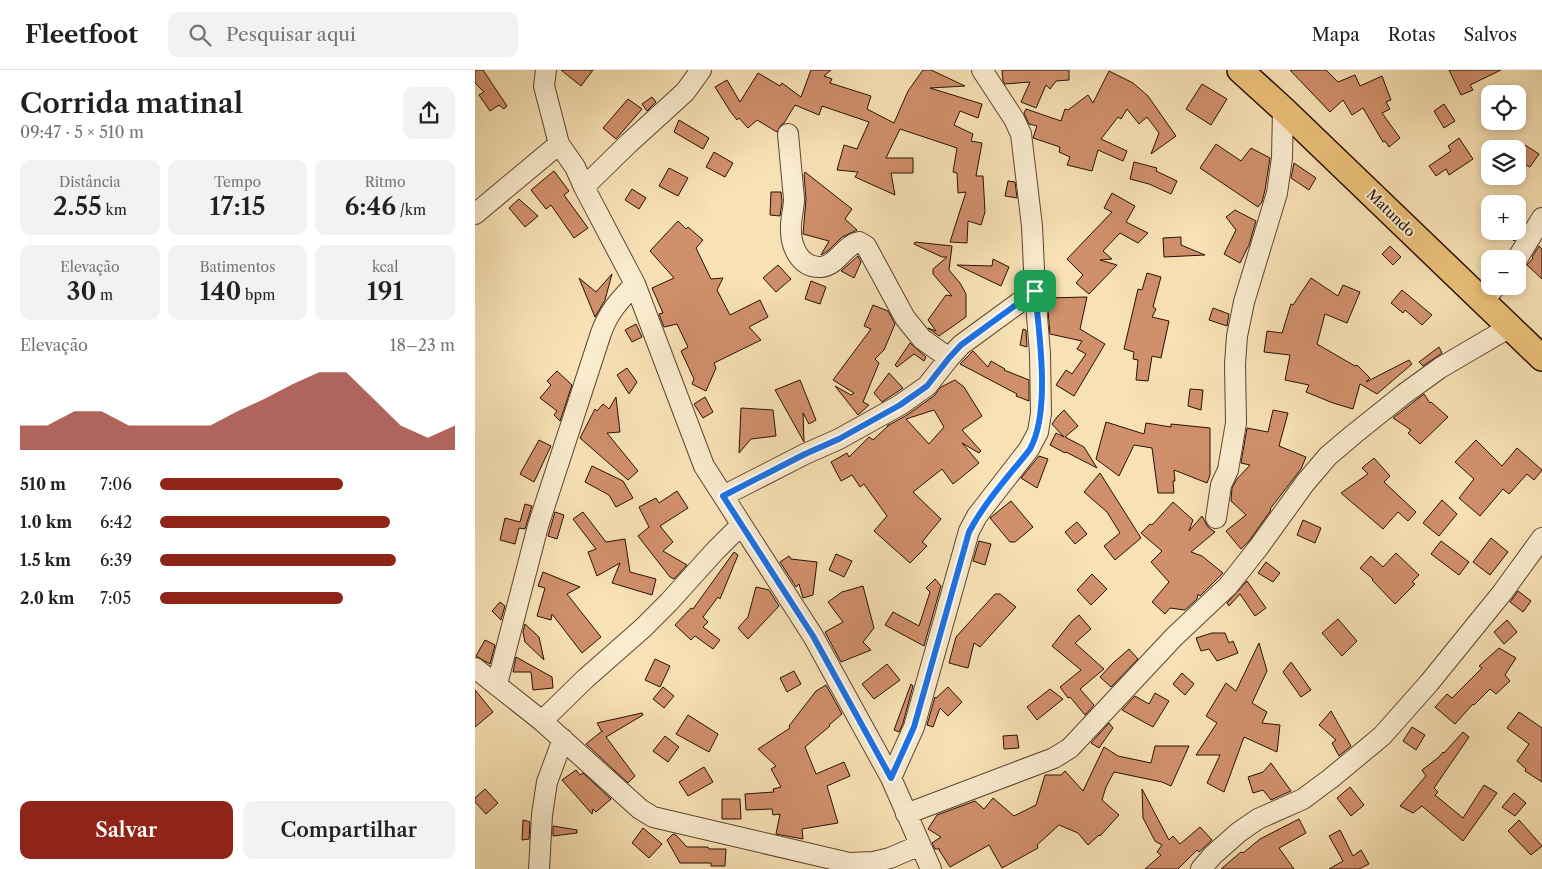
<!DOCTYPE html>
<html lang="pt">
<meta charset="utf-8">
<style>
body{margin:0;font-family:"Libre Caslon Text",serif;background:#f2f2f2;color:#202124;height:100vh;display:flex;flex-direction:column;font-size:19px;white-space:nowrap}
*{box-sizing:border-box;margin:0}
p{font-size:16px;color:#757577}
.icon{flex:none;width:28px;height:28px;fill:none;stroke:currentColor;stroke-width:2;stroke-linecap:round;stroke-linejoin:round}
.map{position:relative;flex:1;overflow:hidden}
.details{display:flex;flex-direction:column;background:#fff;width:475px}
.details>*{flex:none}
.fabs{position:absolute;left:1006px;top:15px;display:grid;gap:10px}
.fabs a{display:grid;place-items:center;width:45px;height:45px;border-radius:10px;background:#fff;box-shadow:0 2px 8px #0003;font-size:25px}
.pin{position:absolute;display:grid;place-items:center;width:42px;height:42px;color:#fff;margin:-21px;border-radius:10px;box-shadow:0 2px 8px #0006}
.round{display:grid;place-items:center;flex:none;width:52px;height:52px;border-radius:10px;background:#f2f2f2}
.summary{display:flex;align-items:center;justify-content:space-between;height:85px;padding:0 20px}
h1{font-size:28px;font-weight:600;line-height:38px}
.stats{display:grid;grid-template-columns:repeat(3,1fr);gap:8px;height:85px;padding:5px 20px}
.stats div{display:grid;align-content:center;border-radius:10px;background:#f2f2f2;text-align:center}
.stats b{font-size:25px;font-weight:600}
.stats small{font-size:14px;font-weight:400}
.stats p{font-size:14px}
.chart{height:140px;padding:10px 20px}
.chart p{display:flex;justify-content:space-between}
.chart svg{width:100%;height:90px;margin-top:5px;fill:#8f2418;opacity:.7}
.button{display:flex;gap:10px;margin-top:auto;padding:10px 20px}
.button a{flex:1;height:58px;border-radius:10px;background:#8f2418;color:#fff;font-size:20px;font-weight:600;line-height:58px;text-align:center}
.button a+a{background:#f2f2f2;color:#202124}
ul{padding:0 20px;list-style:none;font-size:16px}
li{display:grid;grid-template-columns:80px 60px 1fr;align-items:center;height:38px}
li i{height:12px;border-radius:6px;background:#8f2418}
header{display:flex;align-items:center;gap:30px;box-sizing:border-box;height:70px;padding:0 25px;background:#fff;border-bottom:1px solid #e0e0e0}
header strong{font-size:24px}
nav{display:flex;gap:28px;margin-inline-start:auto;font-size:18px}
.search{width:350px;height:45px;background:#f2f2f2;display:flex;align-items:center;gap:12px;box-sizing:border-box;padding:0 18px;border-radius:10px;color:#757577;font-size:19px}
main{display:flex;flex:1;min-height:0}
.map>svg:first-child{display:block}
</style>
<header>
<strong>Fleetfoot</strong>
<div class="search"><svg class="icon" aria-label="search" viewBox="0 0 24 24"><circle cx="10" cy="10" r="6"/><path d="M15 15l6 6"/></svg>Pesquisar aqui</div>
<nav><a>Mapa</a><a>Rotas</a><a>Salvos</a></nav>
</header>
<main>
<section class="details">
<div class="summary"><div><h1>Corrida matinal</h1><p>09:47 · 5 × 510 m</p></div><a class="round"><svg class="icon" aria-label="share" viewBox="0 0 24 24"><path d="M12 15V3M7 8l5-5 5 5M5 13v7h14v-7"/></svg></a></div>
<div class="stats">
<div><p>Distância</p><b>2.55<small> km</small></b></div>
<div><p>Tempo</p><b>17:15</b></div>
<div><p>Ritmo</p><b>6:46<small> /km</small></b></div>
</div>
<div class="stats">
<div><p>Elevação</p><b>30<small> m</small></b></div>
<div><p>Batimentos</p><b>140<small> bpm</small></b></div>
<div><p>kcal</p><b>191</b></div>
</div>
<div class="chart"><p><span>Elevação</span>18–23 m</p>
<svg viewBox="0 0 160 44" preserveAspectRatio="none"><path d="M0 44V32L10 32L20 25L30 25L40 32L50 32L60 32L70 32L80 25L90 19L100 12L110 6L120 6L130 19L140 32L150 38L160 32V44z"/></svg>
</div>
<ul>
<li><b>510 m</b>7:06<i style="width:62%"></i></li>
<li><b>1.0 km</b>6:42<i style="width:78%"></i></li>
<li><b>1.5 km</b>6:39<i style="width:80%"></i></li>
<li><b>2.0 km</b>7:05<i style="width:62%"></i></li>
</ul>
<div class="button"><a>Salvar</a><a>Compartilhar</a></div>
</section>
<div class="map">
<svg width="1067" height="799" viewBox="0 0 1067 799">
<rect width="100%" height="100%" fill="#f8e2b5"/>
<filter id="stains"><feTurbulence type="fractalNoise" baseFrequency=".004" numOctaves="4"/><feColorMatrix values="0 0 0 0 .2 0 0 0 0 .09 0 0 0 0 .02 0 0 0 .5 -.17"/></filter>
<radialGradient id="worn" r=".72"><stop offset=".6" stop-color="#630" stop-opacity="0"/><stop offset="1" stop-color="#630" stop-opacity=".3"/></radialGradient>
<!-- building -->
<path fill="#d1906c" stroke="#281006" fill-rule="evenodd" d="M0,0h8l24,36 -3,3 -5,-4 -9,6 -11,-16 5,-3 -9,-9z
M86,0h32l-12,16z
M336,0h20l-7,6 8,3 -2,4 41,13 -4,13 27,14 14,-32 15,-21h8l34,16 -35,2 52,16 -4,14 -18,-7 -6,14 19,9 -2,7 11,2 -6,33h7l2,36 -4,13 -13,-4 -1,22 -17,-1 16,-50 -8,1 -1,-20 -4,-1 4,-24 -57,-19 -14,29h27v15h-22l4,22 -40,-18 3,-5 -21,-2 7,-25 13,4 12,-27 -47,-16 -3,9 -24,-10 -11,18 -3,2 -4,7 -20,-12 -9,8 -9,-10 -2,2 -7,-9 -15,-24 12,-7 13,22 18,-29 22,13 2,-3 19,14z
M527,0h67v10l-13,1 -6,8 -4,-4 -10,23 -15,-6 9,-20 -25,2 -2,-3z
M815,0h36l12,12 17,-7 5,11 22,-10 9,24 -5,2 4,7 -8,4 18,25 -11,9 -4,-6 -2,1 -20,-34 -11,7 -9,-15 -13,12z
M974,0h52l-31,15 3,5 -12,5z
M634,1l24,12 15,13 28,40 -25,18 8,-21 -12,-16 -8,7 -12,-15 -6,10 -3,-2 -17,22 26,12 -4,10 -25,-11 -6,21 -25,-6 3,-8 -11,-5 1,-5 -27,-9 4,-12 -8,-2 -5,-11 2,-4 35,12 4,-12 3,1 20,-15 5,8z
M727,14l25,15 -16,26 -25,-16z
M177,27l4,5 -9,9 -5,-7z
M153,29l14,10 -26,30 -13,-11z
M969,34l11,17 -11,7 -10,-17z
M204,50l30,18 -6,11 -29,-17z
M984,68l14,21 -24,16 -3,-6 -10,7 -7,-10 22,-15 -3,-5z
M741,74l25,17 10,-13 19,10 -5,32 -3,12 -4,5 -58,-39z
M1050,75l14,9 -9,13 -13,-7z
M239,82l19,11 -8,14 -19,-10z
M659,92l23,6 -1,3 21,10 -6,13 -22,-10 -19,-5z
M819,93l22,15 -7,12 -18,-12z
M194,98l19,10 -10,18 -19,-10z
M79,101l15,20 -5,4 24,33 -14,10 -23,-33 -5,4 -15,-19z
M330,102l47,37 -7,10 12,11 -15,7 -14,14 -7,4 8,-14 -26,-7 3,-35 -2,-24z
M533,111l7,1 2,16 -12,-2z
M157,119l14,9 -7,11 -14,-9z
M296,122h10l1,10 -2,14 -10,-1z
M637,123l23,13 -9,16 22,11 -10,10 -18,-10 -17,18 9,8 -12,1 17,5 -28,29 -13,-11 7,-8 -16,-16 45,-47 -8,-4z
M44,129l19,17 -13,11 -16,-19z
M760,140l21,11 -7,24 -9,18 -16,-9 12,-24 -10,-13z
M203,151l8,8 2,-2 15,13 -7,8 15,31 12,-1 -6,12 13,25 30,-15 8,17 -19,10 12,13 -47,23 2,5 -10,23 -14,-7 2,-5 -13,-28 7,-4 -11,-23 -13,3 -5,-13 4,-1 -11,-25 22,-10 -24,-27z
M1029,161h16l-6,10z
M706,167v8l24,10 -41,2 -1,-19z
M440,172l37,4 -3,24 11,13 6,11v23l-27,19 -11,-8 8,3 -8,-11 18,-25 6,1 -19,-22v-5l14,-12h-5l-28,-13z
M915,176l11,11 -8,8 -11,-11z
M1064,176l3,3v30l-15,-14 6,-7 -1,-1z
M383,186l3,6 -7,16 -13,-7z
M518,189l16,8 -8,19 -44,-21 35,1z
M303,195l13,14 -15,13 -13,-14z
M672,203l14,4 -8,30 3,2 -4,8 17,4 -8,37 -9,-2 -4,25 -12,-1 2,-20 -5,-1 1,-7 -10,-3 14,-60 4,1z
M137,204l-7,26 -10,17 -16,-39 17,14z
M836,208l27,18 5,-11 17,7 -13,31 -22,-9 -8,30 38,22 2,-1 13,13 -4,4 43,-22 3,4 -35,30 -17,-10 -7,25 -20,-6 -27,-11 3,-7 -24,-5 5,-25 -26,-3 3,-21 15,2 9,-29 2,1z
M336,211l15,6 -6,17 -15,-5z
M927,220l30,25 -10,10 -17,-15 -2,3 -12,-10z
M612,227l-7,32 25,15 -31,52 -18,-11 10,-15 6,4 14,-20 -9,-5 5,-8 -32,-7 -3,-36z
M398,235l15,6 7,13 -11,26 -9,9 4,4 -16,39 6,3 -11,10 -23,-29 16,9 3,-2 -21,-13 38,-51 -7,-3z
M738,238l16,6 -2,12 -18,-6z
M161,254l6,13 -10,5 -7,-12z
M548,259l3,1 1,17 -7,-2z
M435,273l16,14 -2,4 -10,-7 -17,13 -2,-2z
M964,277l3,6 -19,13 -4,-4z
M498,281l15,16 3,-6 14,8 -1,1 25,10v21l-13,-5 1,-2 -57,-30z
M152,298l10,14 -8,12 -12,-19z
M82,301l15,14 -12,36 -6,-6 3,-4 -17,-13 11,-13 -4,-4z
M414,303l14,15 -21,14 -8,-9z
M325,310l16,40 -7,4 -6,-11 1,29 -29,-52z
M480,310l9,7 18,29 -20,14 19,21 -2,2 -17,-10 17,20 -26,21 -11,-15 -29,23 28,27 -19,23 5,4 -17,17 -36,-32 13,-15 -23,-32 -4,3 -8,-12 -11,6 -10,-19 16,-9 2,4 20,-20 4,3 16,-15 -2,1 20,-11 27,-19 7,-9zM459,340l10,17 -15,17 -23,-25z
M715,319l13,1 -2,20 -13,-4z
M949,324l6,9 1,-1 17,15 -28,27 -12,-11 3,-3 -18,-12z
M141,327l4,35 -13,1 31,38 -10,9 -48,-42 15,-29 2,2 6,-7 6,5z
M230,327l8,15 -10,6 -9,-14z
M266,338l32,2 3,26 -25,3 -12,14z
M589,340l14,16 -13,11 19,10 13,21 -31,-16 -1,1 -15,-8 6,-12 8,4 -12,-13 5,-7z
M798,340l15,3 -9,33 27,11 -5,12 -31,40 1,1 -22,31 -8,8 -15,-18 20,-16 -15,-14 1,-13 5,-9 13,-14 -9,-2 6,-35 21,4z
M631,352l38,12 2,-11 25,4v-3l39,4v47l-3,8 -33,-13 1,11h-2l1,12h-16l-6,-45 -18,-3 -15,31 -23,-17z
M64,370l12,6 -17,36 -14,-8z
M1001,370l26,26 15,-18 25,22 -8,10 -7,-6 -18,20 -6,-5 -23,27 -21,-18 15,-19 -19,-17z
M564,386l9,3 -11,29 -16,-10z
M899,388l16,18 -6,6 32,30 -8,9 -10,-9 -15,17 -42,-36 27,-19 -6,-6z
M117,396l31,15 10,17 -17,9 -7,-12 -24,-13z
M625,403l41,65 -26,22 -11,-14 16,-13 -13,-21 -23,-20z
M202,421l11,17 -28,18 13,16 -10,9 24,14 -13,14 -4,-2 -32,-41 11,-9 -10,-20 17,-9 3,5z
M967,430l15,14 -18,22 -16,-13z
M536,431l22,26 -18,15h-5l-20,-24z
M698,432l20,18 -4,11 13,-15 6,11 7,5 -24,20 11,4 21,17 -23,23 -2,-2 -1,5 -12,11 -15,-2 -5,6 -13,-12 17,-20 -18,-20 11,-11 -21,-18 9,-9 2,1z
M50,434l7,2 -7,23 -6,-1 -4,16 -15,-4 5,-22 15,4z
M80,442l9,3 -7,24 -9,-3z
M108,442l23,30 19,-3 5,33 26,7 -4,16 -40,-12 8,-20 -23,13 -9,-24 8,-3 -23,-30z
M828,450l18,8 -6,15 -18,-8z
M602,452l10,12 -12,10 -10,-12z
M1016,468l17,14 -18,23 -17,-13z
M504,471l12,3 -6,21 -12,-4z
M966,471l28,21 -10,13 -28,-21z
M259,482l4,3 -18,44 -2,-2 -15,20 5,5 -5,5 17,13 -7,9 -18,-13 -4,4 -16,-15 16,-17 2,1z
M921,483l23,22 -7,7 3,2 -20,20 -23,-24 1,-1 -13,-11 11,-12 12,11z
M361,484l16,7 -8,16 -15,-7z
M314,486l2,3 26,3 -4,33 -10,3 -4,-14 -3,3 -16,-25z
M791,492l14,11 -7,9 -15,-9z
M68,502l37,15 -13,7 34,43 -19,16 -30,-39 -1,6 -14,-4 8,-28 -7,-2z
M617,504l15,15 -16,16 -14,-15z
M460,509l6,7 -17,60 -39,-21 8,-13 26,14 11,-34 -4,-4z
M772,511l19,27 -11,8 -15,-22 -11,12 -2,-3z
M388,516l11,42 -11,14 8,8 -30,12 -16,-30 18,-10 -15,-20 14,-10z
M281,517l13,3 10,16 -31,33 -10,-11 10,-11z
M1043,521l13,10 -8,11 -13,-10z
M520,524h5l16,13 -36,40 -6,-4 -6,25 -19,-5 7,-26z
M25,532l5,4 -4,14 -9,-9z
M604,545l12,14 -16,14 29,26 -24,20 14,16 -9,10 -15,-18 -2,1 -8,-11 21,-17 -29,-24 20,-25z
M863,549l19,22 -15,15 -20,-23z
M1032,550l10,12 -13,12 -10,-12z
M50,554l14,13 5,23 -19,-18 -2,-10z
M737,563h13l4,10 4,-2 5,12 -21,8 -8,-12 -8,2 -5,-13z
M10,570l10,5 -5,19 -14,-8z
M784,573l8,28 -15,32 15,9 -5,11 18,2 -3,27 -33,-15 -20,55 -17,-9 13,-28h-24l21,-32 -11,-7 20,-33 10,8z
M1024,578l17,10 -11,17 5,6 -14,13 -6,-5 -16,16 -1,-1 -18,20 -20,-17 12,-13 5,4 30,-30 -3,-2z
M654,579l9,10 -27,28 -11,-10 13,-14z
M41,587l36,20 1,11 -20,2 -2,-18h-18z
M180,589l15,7 -10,21 -15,-7z
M816,592l20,28 -10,7 -18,-25z
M412,594l13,16 -26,19 -12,-15z
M319,601l7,13 -14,8 -7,-14z
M707,603l12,11 -9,11 -12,-11z
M436,614l2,2 -10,37 -4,9 -5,-2z
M351,615l16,29 -13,11 1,1 -25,21 11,27 28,-12 6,14 -23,10 11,37 -36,6 1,10 -27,-5 4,-20 -7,1 -1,-6 -26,1 -1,-16 29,-2 -1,-3 8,-2 -10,-18 5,-3 -18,-17 32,-21 -1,-2 27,-35z
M188,617l11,9 -10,12 -11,-9z
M473,617l14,15 -14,14 -8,-8 -7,19 -6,-2 8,-28 1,1z
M575,619l13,10 -26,21 -10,-13z
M0,620l18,22 -18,15z
M680,623l14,8 -16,26 -31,-17 13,-14 14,8z
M856,641l20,35 -12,10 -7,-13 4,-3 -17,-15z
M1044,642l23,16v54l-17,-11 1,-2 -9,-8 12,-17 -22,-16z
M167,643l1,2 -37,22 29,39 -7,7 -42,-39 16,-13v1l-5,-9z
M213,645l30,19 -9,18 -33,-18z
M634,653l4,5 -14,20 -8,-5z
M937,657l13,8 -9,15 -13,-9z
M988,662l6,5 -35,51 4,4 -3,3 28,23 21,-33 13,8 -34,48 -41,-35 -9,7 -13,-7 26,-30 -4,-6 17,-13 4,-5 1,1z
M542,665l2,13 -15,1 -1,-13z
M190,666l14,11 -11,15 -15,-11z
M680,676h34l-18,40 -9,-4 -48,-10 -8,15 -4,13 17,15 -19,21 -1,-1 -11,10 -10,-12 -19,-8 -22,20 1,3 -36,20 -13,-23 -39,22 -11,-17 1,-1h-5l-3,-6 9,-6 -13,-8 9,-14 38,-14 9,8 9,-11 21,18 22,-11 9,-30h16l4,-4 18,20 21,-44 14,9 33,7z
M796,693l20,28 -20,9 -8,-10 -10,3 -5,-16 15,-5z
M229,697l9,15 -25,14 -9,-14z
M101,700l4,5 3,-2 28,26 -15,13 -3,-3 -1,5 -30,-34z
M875,717l14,18 -13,11 -14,-18z
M10,719l13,14 -12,11 -11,-12v-4z
M667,719l27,51 4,-4 7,8 20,-17 12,13 -13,12 -2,-2 -19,19h-33l16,-14 -4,-3 5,-7 -7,-4 -12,-23z
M1039,723l12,10 -11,13 -13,-9z
M247,729h18l1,20h-19z
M824,749l7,14 -27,15 15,21h-73l20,-17 2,1 17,-14z
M48,750l7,2 -1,17 -7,1z
M1044,750l23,26 -11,9 -23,-24z
M78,756l24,4v3l-24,3z
M168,758l19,16 -13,14 -17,-15z
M865,760l13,26 8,-6 8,14 -10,5h-30l14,-8 -14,-25z
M198,764l3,1 11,12h21l1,2h17l-1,17h-14v-3h-31l-13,-23z"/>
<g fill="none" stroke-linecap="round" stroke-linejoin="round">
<defs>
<path id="minor" d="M71,0l-2,16 15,58 16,23 9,20 51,97 69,182 109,170 78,142 40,91
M313,64c2,21 4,43 6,65 0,9 -3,18 -3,27 -1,19 8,42 30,41 16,-1 23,-22 38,-25l7,4 39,72 17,21 27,19
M109,117l45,-44 56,-51 16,-22
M0,144l84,-70
M1042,189l25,-41
M1008,231l13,-15
M248,426l82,-42 34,-15 61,-34 27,-19 22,-28 12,-13 74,-54
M741,448l5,-33 7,-15 8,-47 -1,-59 2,-28 7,-34 33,-109 5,-35 1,-49
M0,598l67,53 98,88 13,8 196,46 25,-1 16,-4 30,-13
M22,614l41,-158 63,-193c8,-22 18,-32 34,-49
M67,651l43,-42 58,-51 26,-26 46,-51 26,-26
M416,708l23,-51 55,-196 8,-15 52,-67 9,-17 3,-19 -1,-59 -5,-63 -3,-65 -11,-92 -7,-15 -32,-49
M431,744l148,-56 16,-10 104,-111 54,-51 30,-38 47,-65 23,-27 26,-22 50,-40 36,-26 70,-41
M64,799l3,-54 5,-33 16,-43
M726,799l12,-14 26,-23 19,-13 45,-20 27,-20 52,-43 47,-53 73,-90 40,-55"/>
<path id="major" d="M765,0l43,39 259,249"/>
</defs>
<!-- minor casing -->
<use href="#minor" stroke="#5c4432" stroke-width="22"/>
<!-- major casing -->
<use href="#major" stroke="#281006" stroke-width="28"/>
<!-- minor -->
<use href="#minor" stroke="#faeccf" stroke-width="20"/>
<!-- major -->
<use href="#major" stroke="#ecc17a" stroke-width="25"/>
</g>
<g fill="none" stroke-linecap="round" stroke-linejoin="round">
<defs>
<path id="route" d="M560,221c4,42 16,121 -5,158 -5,7 -11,14 -17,21 -16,20 -32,39 -44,62l-55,195 -23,51 -78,-142 -90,-140 82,-42 34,-15 61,-34 27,-19 22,-28 12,-13z"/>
</defs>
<!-- route casing -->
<use href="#route" stroke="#fff" stroke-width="10"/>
<!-- route -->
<use href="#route" stroke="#1a73e8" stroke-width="6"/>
</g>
<g text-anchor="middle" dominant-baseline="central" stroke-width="4" stroke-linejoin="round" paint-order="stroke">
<!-- street labels -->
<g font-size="14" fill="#281006" stroke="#faeccf">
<text transform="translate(916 143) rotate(44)">Matundo</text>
</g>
</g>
<rect width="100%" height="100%" filter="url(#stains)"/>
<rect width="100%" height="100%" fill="url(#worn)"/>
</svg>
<div class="fabs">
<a><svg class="icon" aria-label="locate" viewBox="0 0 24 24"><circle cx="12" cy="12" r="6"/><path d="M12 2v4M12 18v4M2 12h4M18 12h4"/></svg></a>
<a><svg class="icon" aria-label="layers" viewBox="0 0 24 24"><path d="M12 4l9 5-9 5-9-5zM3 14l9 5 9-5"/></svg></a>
<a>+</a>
<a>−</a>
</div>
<div class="pin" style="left:560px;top:221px;background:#1e9e55"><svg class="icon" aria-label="arrive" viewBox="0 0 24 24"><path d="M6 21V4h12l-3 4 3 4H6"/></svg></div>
</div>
</main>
